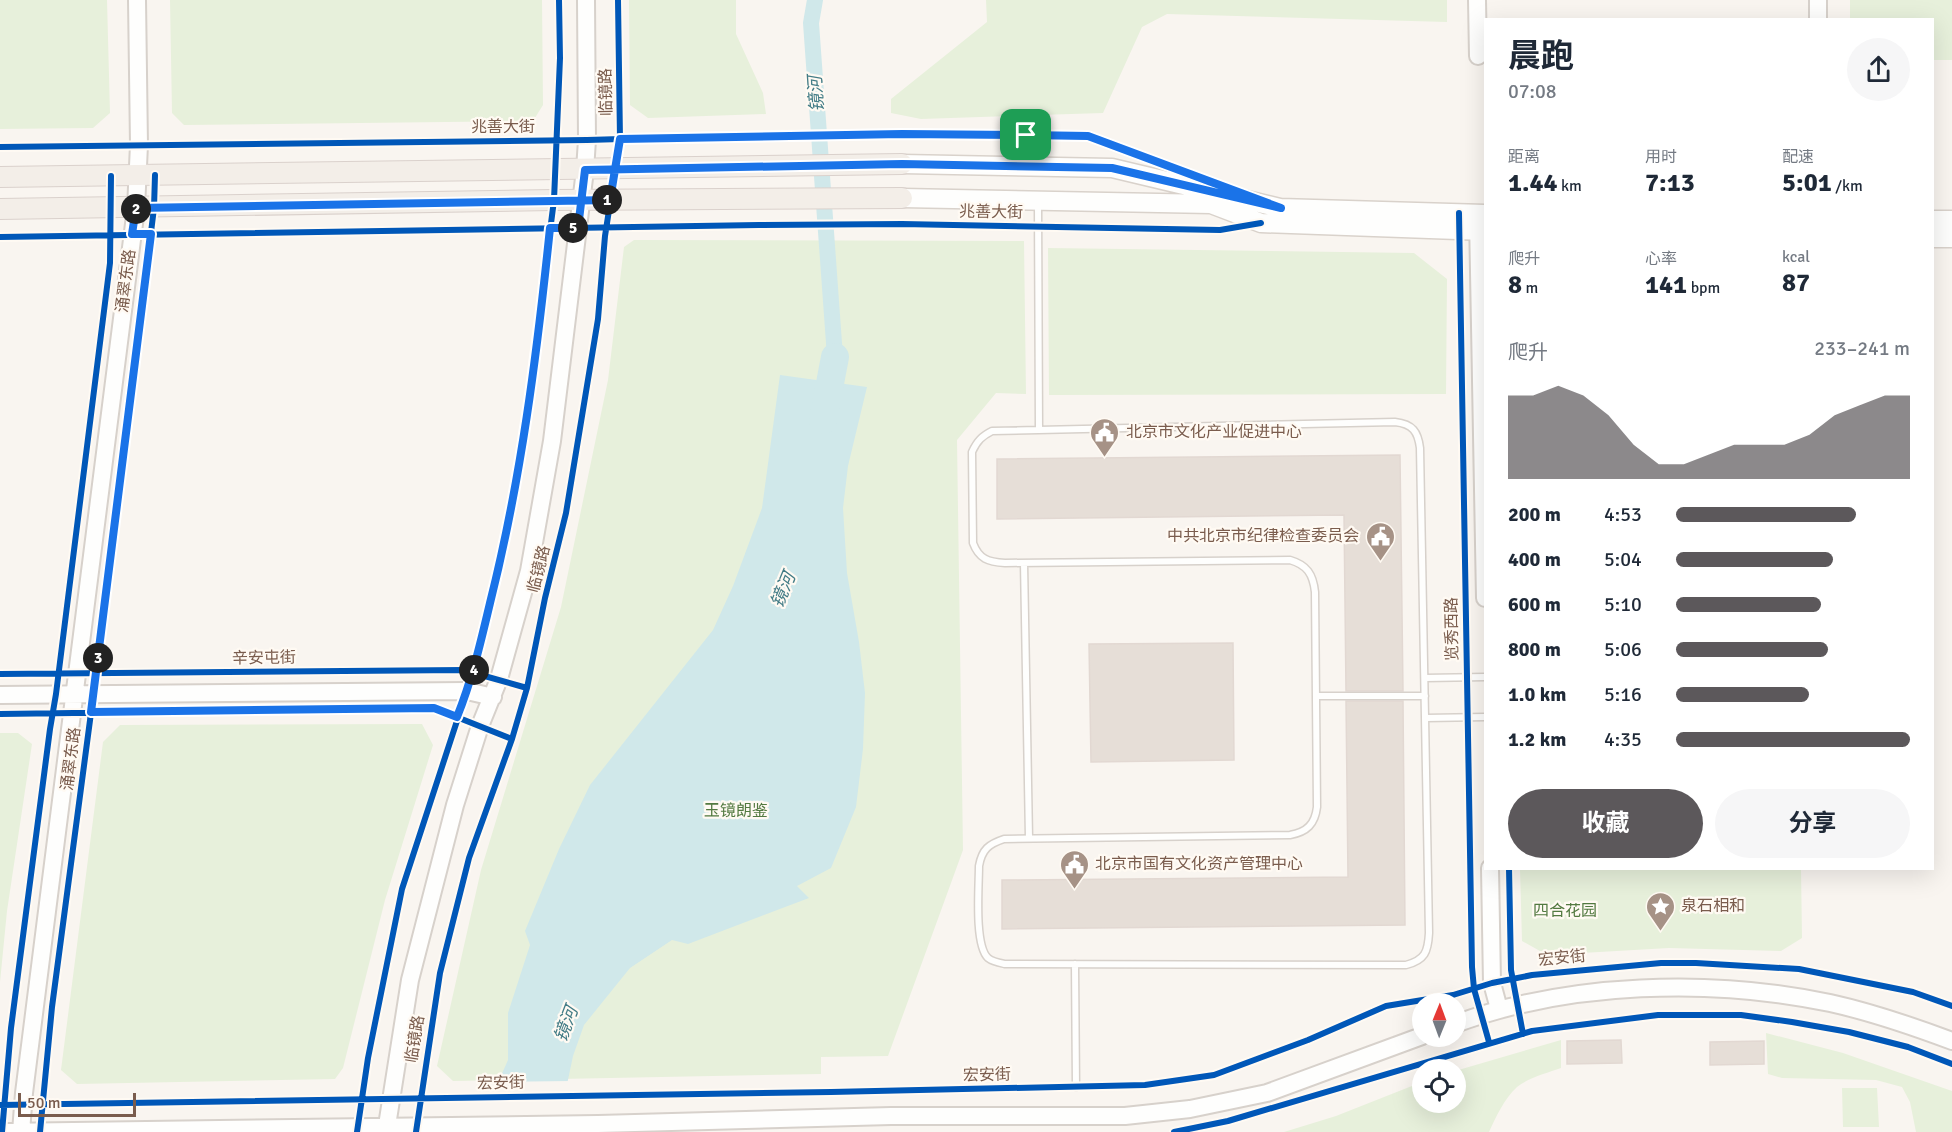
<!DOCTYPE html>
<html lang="zh">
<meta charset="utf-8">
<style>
body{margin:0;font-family:Signika,"Noto Sans SC",sans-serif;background:#f6f6f7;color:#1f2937;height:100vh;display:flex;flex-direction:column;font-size:22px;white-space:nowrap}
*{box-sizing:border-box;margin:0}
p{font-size:20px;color:#747a83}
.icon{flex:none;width:33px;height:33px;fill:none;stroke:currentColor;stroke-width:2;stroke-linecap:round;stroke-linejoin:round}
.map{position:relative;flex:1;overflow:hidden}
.panel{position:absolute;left:1484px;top:18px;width:450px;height:852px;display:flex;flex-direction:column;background:#fff;border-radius:0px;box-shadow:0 6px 24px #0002}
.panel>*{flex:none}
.needle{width:39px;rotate:1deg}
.controls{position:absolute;left:1412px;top:993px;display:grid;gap:12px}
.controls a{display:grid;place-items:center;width:54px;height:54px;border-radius:50%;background:#fff;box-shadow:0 6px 24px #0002;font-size:30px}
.scale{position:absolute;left:18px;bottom:15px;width:118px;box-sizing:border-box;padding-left:6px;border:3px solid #7a5c4d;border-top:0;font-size:16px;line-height:21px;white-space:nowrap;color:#7a5c4d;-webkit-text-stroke:4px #fffaf3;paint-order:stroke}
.pin{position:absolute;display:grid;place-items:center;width:51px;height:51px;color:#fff;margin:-26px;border-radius:12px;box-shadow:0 3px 9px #0006}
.km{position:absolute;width:30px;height:30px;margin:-15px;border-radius:50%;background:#222;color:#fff;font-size:16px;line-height:30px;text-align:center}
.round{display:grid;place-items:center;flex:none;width:63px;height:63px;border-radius:32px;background:#f6f6f7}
.overview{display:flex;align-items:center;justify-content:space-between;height:102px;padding:0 24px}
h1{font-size:33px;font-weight:700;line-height:45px}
.figures{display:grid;grid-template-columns:repeat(3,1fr);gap:9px;height:102px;padding:6px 24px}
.figures div{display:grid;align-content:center}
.figures b{font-size:26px;font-weight:700}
.figures small{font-size:16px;font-weight:400}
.figures p{font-size:16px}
.chart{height:168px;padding:12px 24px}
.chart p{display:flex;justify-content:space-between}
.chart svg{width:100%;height:108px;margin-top:6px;fill:#5c585b;opacity:.7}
.button{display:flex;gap:12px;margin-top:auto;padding:12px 24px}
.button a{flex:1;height:69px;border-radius:36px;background:#5c585b;color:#fff;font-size:24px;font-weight:700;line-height:69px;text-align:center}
.button a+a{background:#f6f6f7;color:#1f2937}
ul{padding:0 24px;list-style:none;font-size:20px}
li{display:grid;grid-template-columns:96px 72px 1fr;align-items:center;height:45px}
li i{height:15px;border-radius:8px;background:#5c585b}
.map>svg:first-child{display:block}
</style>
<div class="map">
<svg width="1952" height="1132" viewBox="0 0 1952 1132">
<rect width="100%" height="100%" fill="#f9f5f0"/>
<!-- green -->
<path fill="#e7f0db" d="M0,0h107l3,113 -17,15 -93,1z
M170,0h372l1,105 -10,16 -349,4 -12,-12z
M629,0h107v34l27,59 3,21 -118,4 -18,-13z
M986,0h461v22l-280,-8 -25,13 -39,86 -182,6 -30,-6v-14l96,-77z
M1850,0h102v60h-20v-40l-82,-1z
M634,240l390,1 2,153 -30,-1 -39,47 6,410 -75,206 -67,1v17l-368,7 -16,-15 44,-196 80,-263 47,-227 16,-133z
M1048,248l366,5 33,26 -1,115 -397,1z
M422,724l11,21 -48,155 -42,168 -8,11 -258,5 -16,-14 42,-328 17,-17z
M0,733h18l14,11 -25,167 -7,71z
M1520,869h281l1,69 -21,13 -112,-3 -122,7 -25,-14z
M1766,1033l77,20 109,38v41h-36l-6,-30 -8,-15 -26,-7 -94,-2 -14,-4z
M1561,1040v28c-14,5 -33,10 -44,19 -13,12 -21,30 -28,45h-205l52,-16 86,-34v20h33v-31z
M1842,1088h35l2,39h-36z"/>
<!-- water -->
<path fill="#d0e8ea" d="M780,375l87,12 -19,79 -5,42 4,65 12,69 6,51 -2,56 -7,58 -25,61 -34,18 12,12 -121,46 -16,-4 -42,28 -46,57 -11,31 -16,76h-61l4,-54 8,-18v-47l22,-68 -5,-14 34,-82 31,-64 123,-155 20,-44 29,-78z"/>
<!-- pier -->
<path fill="#f9f5f0" d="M571,1081l-11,51h-67l4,-50z"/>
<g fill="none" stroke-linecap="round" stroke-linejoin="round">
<!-- canal -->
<path stroke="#d0e8ea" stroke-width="16" d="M815,0l-4,23 24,334"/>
<!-- river -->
<path stroke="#d0e8ea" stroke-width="28" d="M823,420l12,-63"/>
</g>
<!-- building -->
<path fill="#e6ded7" stroke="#e2d8d2" stroke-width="1.5" d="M1400,455l3,236h-57l-2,-176 -347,4v-60z
M1233,643l1,117 -143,2 -2,-118z
M1346,701h57l2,224 -403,4v-49l346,-3z
M1621,1040l1,23 -55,1v-23z
M1764,1041v23l-54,1v-23z"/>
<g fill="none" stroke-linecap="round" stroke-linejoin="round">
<defs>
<path id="service" d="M1038,203l1,227
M1395,422c18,2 23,10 25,26l9,485c-1,19 -4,27 -23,32l-401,-1c-5,-1 -12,-2 -17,-6 -14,-13 -9,-72 -9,-92 3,-17 10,-22 25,-27l286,-4c17,-3 25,-11 27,-28l-2,-215c-2,-18 -8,-27 -25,-32l-285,3c-17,-1 -26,-4 -32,-20l-1,-91c5,-11 10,-16 20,-21z
M1024,563l5,275
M1425,678l60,-1
M1316,696h109
M1426,718l59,-1
M1075,964l1,123"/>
<path id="tertiary" d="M1477,0l1,56
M1818,0v20
M1478,217l7,381
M0,695l467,-4 26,6
M1490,868l2,115 7,26
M1455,1024c114,-42 256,-46 375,-21 41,9 82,23 122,38
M0,1132l598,-8 293,-8h234l65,-7 77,-16 155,-57
M21,1132l3,-39 112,-885 3,-63 -2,-145
M386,1132l24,-152 45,-175 25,-79 19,-47 30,-108 23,-130 33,-271 2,-30 -1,-140"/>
<path id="secondary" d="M902,164l210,4 168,40 205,6
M902,198l309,6 50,19 224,8
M1932,220h20
M1932,238h20"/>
<path id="primary" d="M0,177l902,-13
M0,209l554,-9 348,-2"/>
</defs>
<!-- service casing -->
<use href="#service" stroke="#d7d1cb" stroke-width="9"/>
<!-- tertiary casing -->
<use href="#tertiary" stroke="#d7d1cb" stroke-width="20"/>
<!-- secondary casing -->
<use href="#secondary" stroke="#d9d2cb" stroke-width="21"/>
<!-- primary casing -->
<use href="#primary" stroke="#dad1cc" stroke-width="22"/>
<!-- service -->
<use href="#service" stroke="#fefefd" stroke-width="6"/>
<!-- tertiary -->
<use href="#tertiary" stroke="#fefefd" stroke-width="16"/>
<!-- secondary -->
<use href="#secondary" stroke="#fefefd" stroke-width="18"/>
<!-- primary -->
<use href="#primary" stroke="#f3eee8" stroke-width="20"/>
<defs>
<path id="cycleway" d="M0,147l587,-7 171,-5 144,-1 186,2 192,72
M1459,213l13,754 2,22 15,53
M0,237l759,-12 143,-1 318,6 41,-7
M0,674l463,-4 64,18
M0,714l434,-6 78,31
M1509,868l2,102 12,64
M0,1105l831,-13 314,-7 69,-10 94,-35 78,-34 67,-11 39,-12 40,-8 129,-12h35l103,6 114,23 39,14
M2,1132l9,-104 39,-299 6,-35 54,-431 1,-87
M40,1132l12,-125 46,-347 56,-452 1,-33
M357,1132l11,-74 34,-169 71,-217 25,-98 23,-117 33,-257 6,-142 -1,-58
M416,1132l24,-159 29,-115 43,-119 15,-51 18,-90 21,-85 32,-194 7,-83 15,-97 -2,-139
M1174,1132l54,-11 304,-90 126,-16h83l51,7 57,10 59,15 44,17"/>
</defs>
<!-- cycleway casing -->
<use href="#cycleway" stroke="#fffaf3" stroke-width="10"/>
<!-- cycleway -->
<use href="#cycleway" stroke="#0057b8" stroke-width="6"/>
</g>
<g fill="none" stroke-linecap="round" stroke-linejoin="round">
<defs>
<path id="route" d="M1026,135l-124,-1 -282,5 -10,61 -56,1 -418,7 -4,26h19l-60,478 343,-4 23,9c15,-37 24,-76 33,-114 31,-123 47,-249 60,-375h28l7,-58 317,-6 210,4 169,40 -193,-72 -62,-1"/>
</defs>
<!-- route casing -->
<use href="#route" stroke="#fff" stroke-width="12"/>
<!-- route -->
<use href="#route" stroke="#1a73e8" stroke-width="8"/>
</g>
<!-- icons -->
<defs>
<symbol id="civic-pin" viewBox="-11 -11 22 30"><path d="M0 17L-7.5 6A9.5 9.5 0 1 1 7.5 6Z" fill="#a69286" stroke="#fffaf3"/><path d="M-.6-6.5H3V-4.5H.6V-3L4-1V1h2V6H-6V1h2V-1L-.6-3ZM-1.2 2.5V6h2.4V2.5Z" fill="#fff"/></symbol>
<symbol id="sight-pin" viewBox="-11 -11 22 30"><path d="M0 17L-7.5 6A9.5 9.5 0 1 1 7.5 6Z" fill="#a69286" stroke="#fffaf3"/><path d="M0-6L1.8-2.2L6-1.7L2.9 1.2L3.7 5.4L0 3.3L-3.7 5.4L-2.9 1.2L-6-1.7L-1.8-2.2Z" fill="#fff"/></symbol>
</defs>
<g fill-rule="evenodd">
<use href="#civic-pin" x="1088" y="416" width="33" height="45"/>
<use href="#civic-pin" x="1364" y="520" width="33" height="45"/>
<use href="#civic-pin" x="1058" y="848" width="33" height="45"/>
<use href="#sight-pin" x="1644" y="890" width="33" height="45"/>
</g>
<g text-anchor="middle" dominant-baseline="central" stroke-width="4.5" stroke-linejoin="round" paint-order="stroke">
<!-- street labels -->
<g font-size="16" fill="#7a5c4d" stroke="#fffaf3">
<text transform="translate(606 92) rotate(-91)">临镜路</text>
<text x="503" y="127">兆善大街</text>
<text transform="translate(991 212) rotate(1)">兆善大街</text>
<text transform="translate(126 281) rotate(-83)">涌翠东路</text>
<text transform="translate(539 569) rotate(-76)">临镜路</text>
<text transform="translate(1452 629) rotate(-91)">览秀西路</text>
<text transform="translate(264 658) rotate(-1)">辛安屯街</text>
<text transform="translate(71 759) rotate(-83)">涌翠东路</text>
<text transform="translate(1562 958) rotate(-6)">宏安街</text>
<text transform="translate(415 1039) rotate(-81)">临镜路</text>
<text transform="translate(987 1075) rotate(-1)">宏安街</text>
<text transform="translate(501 1083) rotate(-1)">宏安街</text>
</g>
<!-- poi labels -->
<g font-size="16" fill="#7a5c4d" stroke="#fffaf3" text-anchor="start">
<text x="1126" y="432">北京市文化产业促进中心</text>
<text x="1359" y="536" text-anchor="end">中共北京市纪律检查委员会</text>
<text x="1095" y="864">北京市国有文化资产管理中心</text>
<text x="1681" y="906">泉石相和</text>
</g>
<!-- park labels -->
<g font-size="16" fill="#537a41" stroke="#fffaf3">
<text x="736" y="811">玉镜朗鉴</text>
<text x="1565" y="911">四合花园</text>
</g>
<!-- water labels -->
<g font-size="18" font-style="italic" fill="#437c86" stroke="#fffaf3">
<text transform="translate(816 94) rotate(-94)">镜河</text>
<text transform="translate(783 590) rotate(-67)">镜河</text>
<text transform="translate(566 1024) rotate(-69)">镜河</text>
</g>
</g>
</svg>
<div class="controls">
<a><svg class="needle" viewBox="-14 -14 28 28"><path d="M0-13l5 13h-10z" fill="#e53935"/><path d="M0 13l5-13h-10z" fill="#747a83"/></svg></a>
<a><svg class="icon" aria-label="locate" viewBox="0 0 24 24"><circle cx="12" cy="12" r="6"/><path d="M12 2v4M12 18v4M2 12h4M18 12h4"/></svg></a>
</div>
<div class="scale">50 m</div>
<div class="pin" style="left:1026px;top:135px;background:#1e9e55"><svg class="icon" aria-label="arrive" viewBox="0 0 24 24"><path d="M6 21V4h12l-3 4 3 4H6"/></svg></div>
<b class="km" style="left:607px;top:200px">1</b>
<b class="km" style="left:136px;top:209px">2</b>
<b class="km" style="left:98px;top:658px">3</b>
<b class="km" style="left:474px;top:670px">4</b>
<b class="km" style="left:573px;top:228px">5</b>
<section class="panel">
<div class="overview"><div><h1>晨跑</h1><p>07:08</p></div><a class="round"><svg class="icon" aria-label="share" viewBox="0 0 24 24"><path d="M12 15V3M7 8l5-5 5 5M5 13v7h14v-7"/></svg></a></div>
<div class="figures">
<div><p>距离</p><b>1.44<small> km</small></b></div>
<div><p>用时</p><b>7:13</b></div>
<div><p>配速</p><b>5:01<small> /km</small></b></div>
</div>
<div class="figures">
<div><p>爬升</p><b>8<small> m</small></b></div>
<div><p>心率</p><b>141<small> bpm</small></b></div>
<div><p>kcal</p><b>87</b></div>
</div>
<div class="chart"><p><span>爬升</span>233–241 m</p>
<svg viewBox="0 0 160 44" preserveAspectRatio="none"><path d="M0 44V10L10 10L20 6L30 10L40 18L50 30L60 38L70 38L80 34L90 30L100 30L110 30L120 26L130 18L140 14L150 10L160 10V44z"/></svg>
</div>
<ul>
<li><b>200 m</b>4:53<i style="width:77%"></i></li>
<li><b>400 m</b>5:04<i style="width:67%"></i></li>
<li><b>600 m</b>5:10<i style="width:62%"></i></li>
<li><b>800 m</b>5:06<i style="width:65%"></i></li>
<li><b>1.0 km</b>5:16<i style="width:57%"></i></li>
<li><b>1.2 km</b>4:35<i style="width:100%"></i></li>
</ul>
<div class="button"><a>收藏</a><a>分享</a></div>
</section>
</div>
